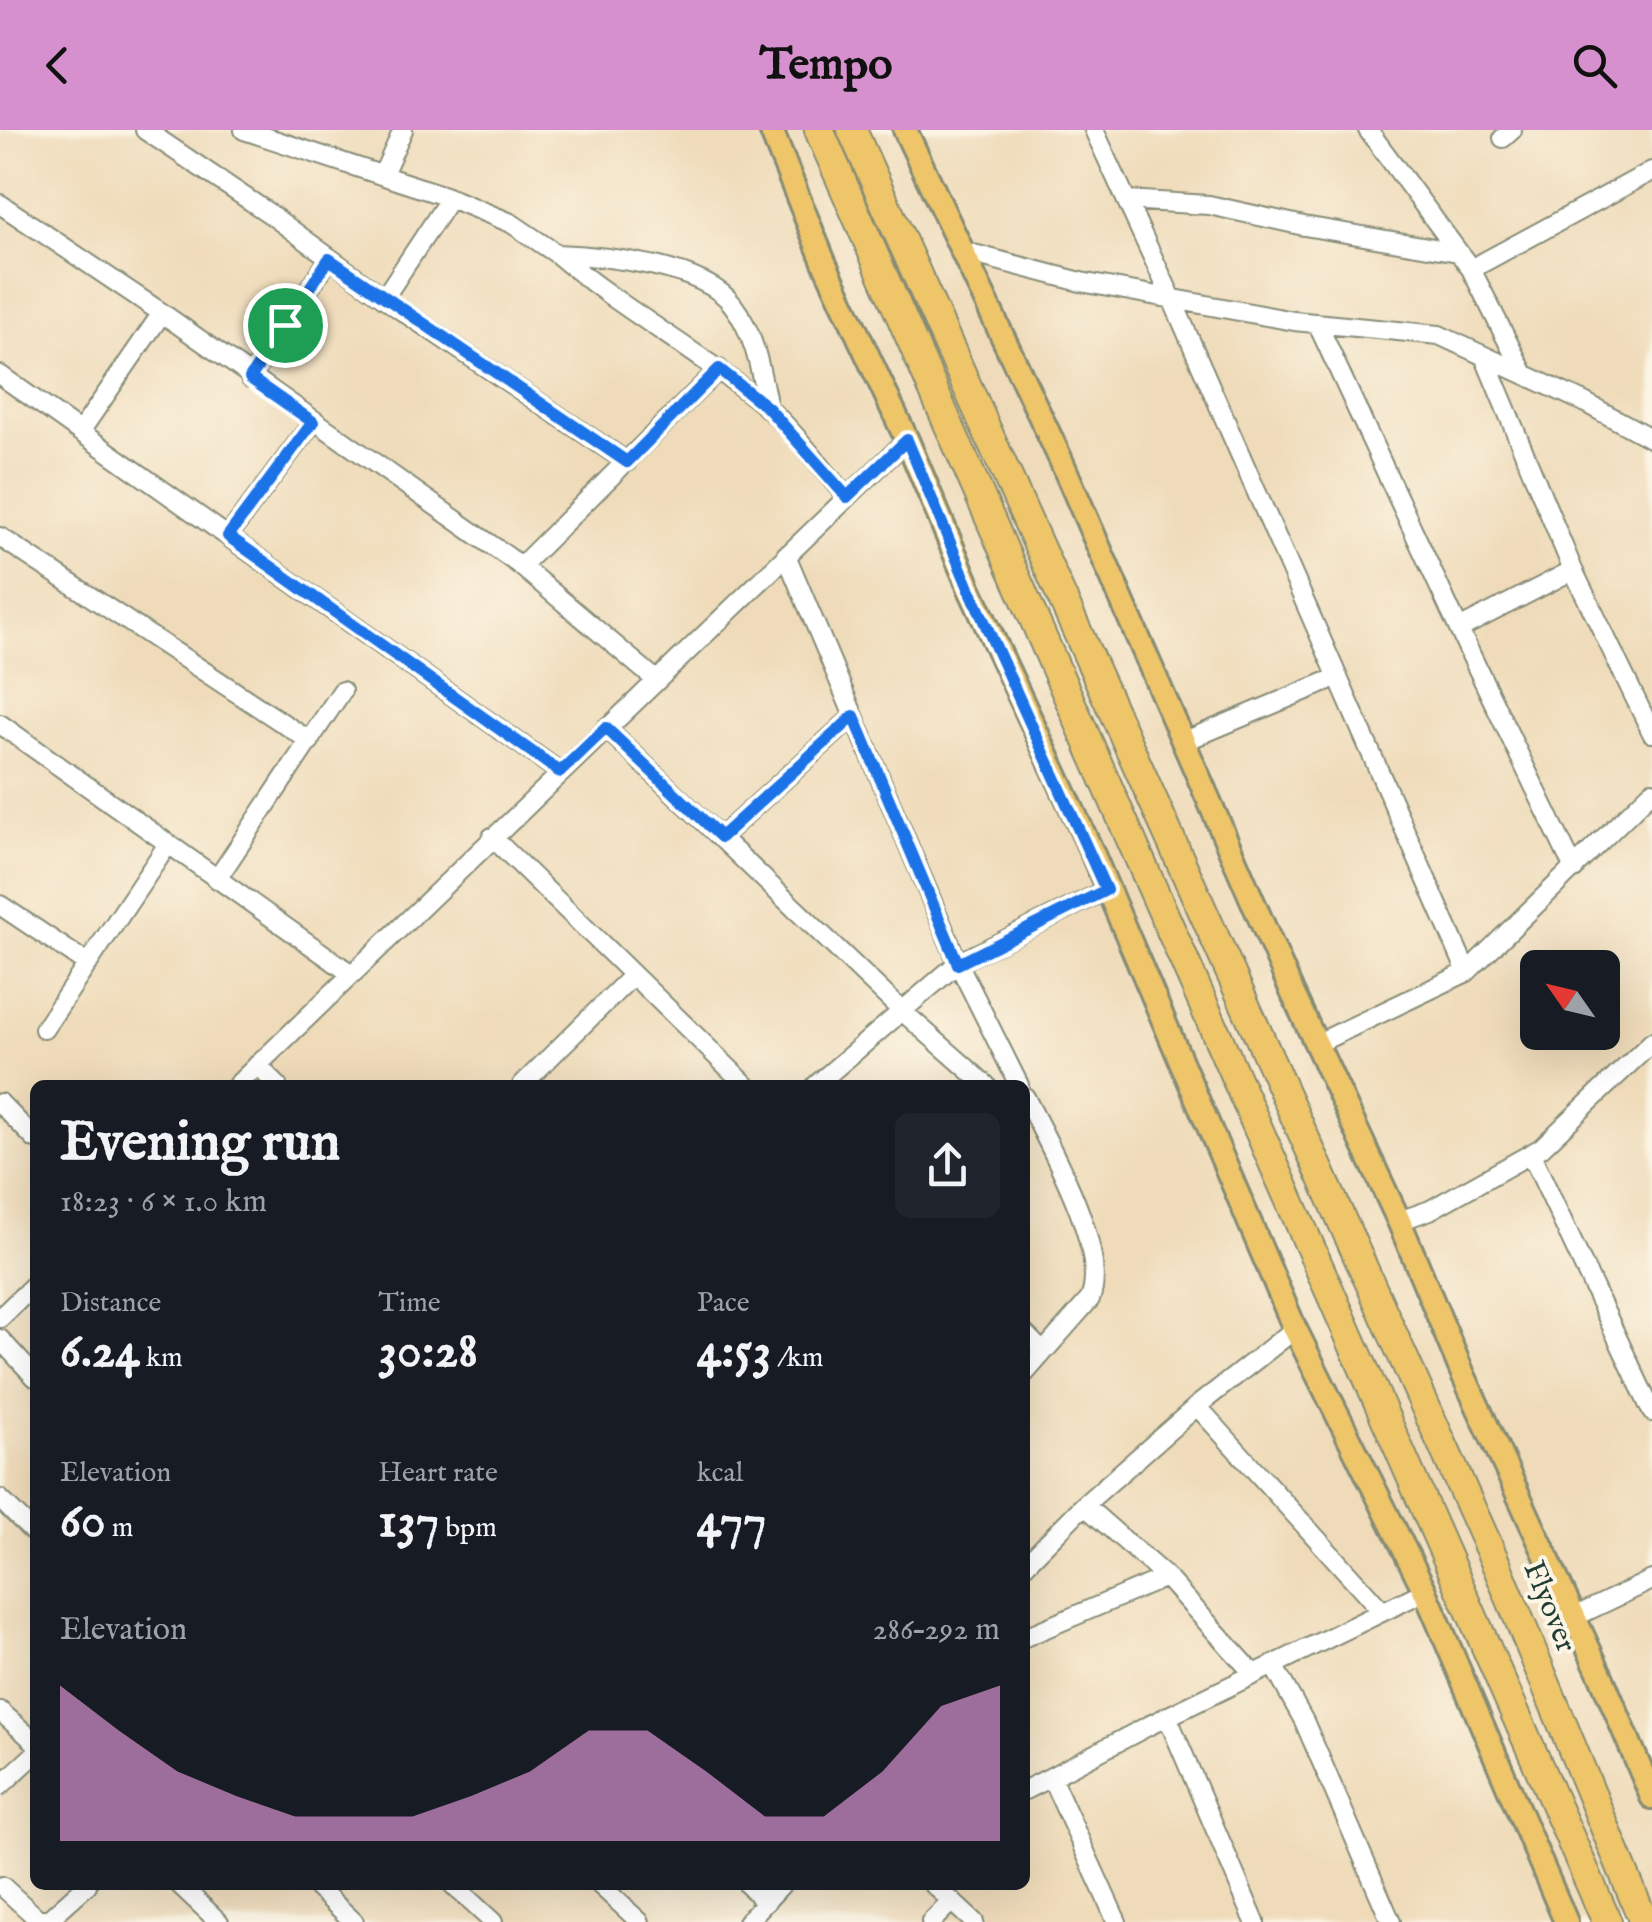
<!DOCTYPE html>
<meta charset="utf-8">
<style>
body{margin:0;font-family:"IM FELL English",serif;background:#20242c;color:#f1f3f6;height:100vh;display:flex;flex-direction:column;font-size:38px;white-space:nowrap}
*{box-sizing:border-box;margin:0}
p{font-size:32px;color:#9ea1a6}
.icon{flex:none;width:55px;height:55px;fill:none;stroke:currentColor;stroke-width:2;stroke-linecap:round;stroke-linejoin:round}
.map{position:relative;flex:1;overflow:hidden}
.side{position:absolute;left:30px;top:950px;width:1000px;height:810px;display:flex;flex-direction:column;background:#171b24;border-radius:15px;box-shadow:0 10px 40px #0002}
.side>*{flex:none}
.needle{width:65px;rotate:304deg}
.controls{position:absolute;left:1520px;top:820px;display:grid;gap:20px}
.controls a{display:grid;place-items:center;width:100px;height:100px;border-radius:15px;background:#171b24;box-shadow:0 10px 40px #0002;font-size:50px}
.pin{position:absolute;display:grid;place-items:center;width:85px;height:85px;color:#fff;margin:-42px;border:5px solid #fff;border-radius:50%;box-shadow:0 2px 10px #0007}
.round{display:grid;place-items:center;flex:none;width:105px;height:105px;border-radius:15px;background:#20242c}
.headline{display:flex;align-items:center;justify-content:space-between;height:170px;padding:0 30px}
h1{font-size:55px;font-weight:700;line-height:75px}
.metrics{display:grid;grid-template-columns:repeat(3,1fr);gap:15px;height:170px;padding:10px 30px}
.metrics div{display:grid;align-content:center}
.metrics b{font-size:50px;font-weight:700}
.metrics small{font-size:28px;font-weight:400}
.metrics p{font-size:28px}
.chart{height:280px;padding:20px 30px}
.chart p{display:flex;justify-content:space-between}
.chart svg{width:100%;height:180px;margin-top:10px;fill:#d690ce;opacity:.7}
header{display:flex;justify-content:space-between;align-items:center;height:130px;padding:0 30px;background:#d690ce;color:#111;font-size:45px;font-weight:700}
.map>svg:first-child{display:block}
</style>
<header><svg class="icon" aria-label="back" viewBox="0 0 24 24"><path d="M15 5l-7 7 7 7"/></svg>Tempo<svg class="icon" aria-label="search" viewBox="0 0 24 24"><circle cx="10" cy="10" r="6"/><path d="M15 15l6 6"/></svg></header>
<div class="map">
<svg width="1652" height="1792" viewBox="0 0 1652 1792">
<rect width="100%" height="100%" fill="#fcf5e5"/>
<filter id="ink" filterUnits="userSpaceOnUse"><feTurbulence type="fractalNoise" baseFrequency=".01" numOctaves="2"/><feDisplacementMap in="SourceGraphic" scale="20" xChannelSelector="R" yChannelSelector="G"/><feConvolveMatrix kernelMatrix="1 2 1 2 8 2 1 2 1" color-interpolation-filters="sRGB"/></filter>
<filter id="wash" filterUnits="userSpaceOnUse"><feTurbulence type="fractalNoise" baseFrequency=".0048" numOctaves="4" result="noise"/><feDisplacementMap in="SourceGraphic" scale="40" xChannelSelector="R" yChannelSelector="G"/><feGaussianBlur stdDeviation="2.25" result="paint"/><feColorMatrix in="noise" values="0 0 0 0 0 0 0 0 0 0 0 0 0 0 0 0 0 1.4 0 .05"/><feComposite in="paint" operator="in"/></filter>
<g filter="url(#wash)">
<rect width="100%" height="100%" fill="#efdbba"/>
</g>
<g filter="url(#ink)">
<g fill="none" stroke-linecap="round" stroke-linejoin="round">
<defs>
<path id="minor" d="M145,0l125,84 128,94 229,154
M244,0l201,66 66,27 46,31
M1094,0l78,169 295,673
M1368,0l103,139 53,105
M1503,8l9,-8
M383,44l20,-44
M1126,70l83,5 95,21 154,26
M0,74l162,109 359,253 135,114
M962,121l119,31 213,39 145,14 145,67 68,37
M1471,139l181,-98
M384,168l66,-100
M1317,193l152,328 105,218
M1484,226l89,214 79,163
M0,245l560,397
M250,248l79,-119
M768,278c-7,-35 -13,-74 -35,-103 -29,-40 -129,-49 -176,-51 65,56 141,96 207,151 31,26 56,62 83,92
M80,302l82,-119
M228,406l85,-114
M0,407l310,204
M786,425l172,408 61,122
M521,436l198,-197
M1459,499l114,-59
M0,594l350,249
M606,598l296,283 84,74
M1185,611l153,-64
M492,707l254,248
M721,707l133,-121
M217,749l125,-188
M0,775l88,59
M44,899l124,-185
M1316,914l151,-72 185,-181
M257,935l20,20
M237,955l670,-645
M522,955l111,-110
M816,955l142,-122 148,-73
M1025,967c23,46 85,154 65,202l-65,74
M0,973l35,36
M1531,1024l121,258
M1399,1091l31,-11 111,-62 111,-106
M0,1188l35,-34
M1025,1204l17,17
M0,1209l35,38
M1197,1276l98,-77
M0,1369l35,35
M1084,1375l82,72
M1025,1435l59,-60 113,-99 185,205
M1574,1487l78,-37
M1025,1507l141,-60 88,97
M1273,1535l31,56 87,201
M0,1581l35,31
M1167,1586l88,206
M0,1656l35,-32
M1025,1660l26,-13
M180,1755l39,37
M315,1755l39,37
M453,1755l40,37
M600,1755l40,37
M748,1755l18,17
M934,1755l40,37
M2,1756l36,33h11l38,-34
M747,1792l34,-37
M931,1792l21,-21
M1117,1792l-66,-145 97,-51 277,-135"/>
<path id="major" d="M771,0l53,132 83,178 62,147 122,263 204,479 130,262 141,331
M905,0l155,328 233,536 106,227 63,151 139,304 51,121"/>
<path id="highway" d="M819,0l788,1792
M852,0l645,1436 147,356"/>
</defs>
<!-- minor casing -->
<use href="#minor" stroke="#878c77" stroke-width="22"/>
<!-- major casing -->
<use href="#major" stroke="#878c77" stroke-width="28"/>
<!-- highway casing -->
<use href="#highway" stroke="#878c77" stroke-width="32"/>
<!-- minor -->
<use href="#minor" stroke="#fff" stroke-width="18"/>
<!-- major -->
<use href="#major" stroke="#eec569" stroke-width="22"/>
<!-- highway -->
<use href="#highway" stroke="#eec569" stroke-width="28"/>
</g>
</g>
<g fill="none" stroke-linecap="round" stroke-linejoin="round" filter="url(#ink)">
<defs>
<path id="route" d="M329,129l298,203 92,-93 49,39 79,89 60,-57 62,148 137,302 -148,74 -104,-248 -133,121 -115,-109 -46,44 -332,-236 85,-114 -63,-44z"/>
</defs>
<!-- route casing -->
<use href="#route" stroke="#fff" stroke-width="20"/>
<!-- route -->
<use href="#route" stroke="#1a73e8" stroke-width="12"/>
</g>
<g text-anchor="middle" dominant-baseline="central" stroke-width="8" stroke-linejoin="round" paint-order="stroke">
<!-- street labels -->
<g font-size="30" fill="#1f3d34" stroke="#fcf5e5">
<text transform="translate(1549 1477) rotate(68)">Flyover</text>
</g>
</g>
</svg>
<div class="controls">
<a><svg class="needle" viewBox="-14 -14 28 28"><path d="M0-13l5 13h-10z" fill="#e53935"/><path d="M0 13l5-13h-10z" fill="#9ea1a6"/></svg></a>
</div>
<div class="pin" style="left:285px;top:195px;background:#1e9e55"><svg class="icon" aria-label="arrive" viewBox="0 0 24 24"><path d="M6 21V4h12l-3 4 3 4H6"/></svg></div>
<section class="side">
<div class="headline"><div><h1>Evening run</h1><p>18:23 · 6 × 1.0 km</p></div><a class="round"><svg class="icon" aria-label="share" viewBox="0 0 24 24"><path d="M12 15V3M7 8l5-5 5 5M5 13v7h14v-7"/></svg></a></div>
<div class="metrics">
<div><p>Distance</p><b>6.24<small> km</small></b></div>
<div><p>Time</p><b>30:28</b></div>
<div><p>Pace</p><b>4:53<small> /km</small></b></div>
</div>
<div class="metrics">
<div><p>Elevation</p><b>60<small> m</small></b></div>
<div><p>Heart rate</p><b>137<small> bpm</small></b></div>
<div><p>kcal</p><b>477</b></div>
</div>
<div class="chart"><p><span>Elevation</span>286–292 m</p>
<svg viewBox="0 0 160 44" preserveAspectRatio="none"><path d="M0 44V6L10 17L20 27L30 33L40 38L50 38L60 38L70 33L80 27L90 17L100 17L110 27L120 38L130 38L140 27L150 11L160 6V44z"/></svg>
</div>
</section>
</div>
